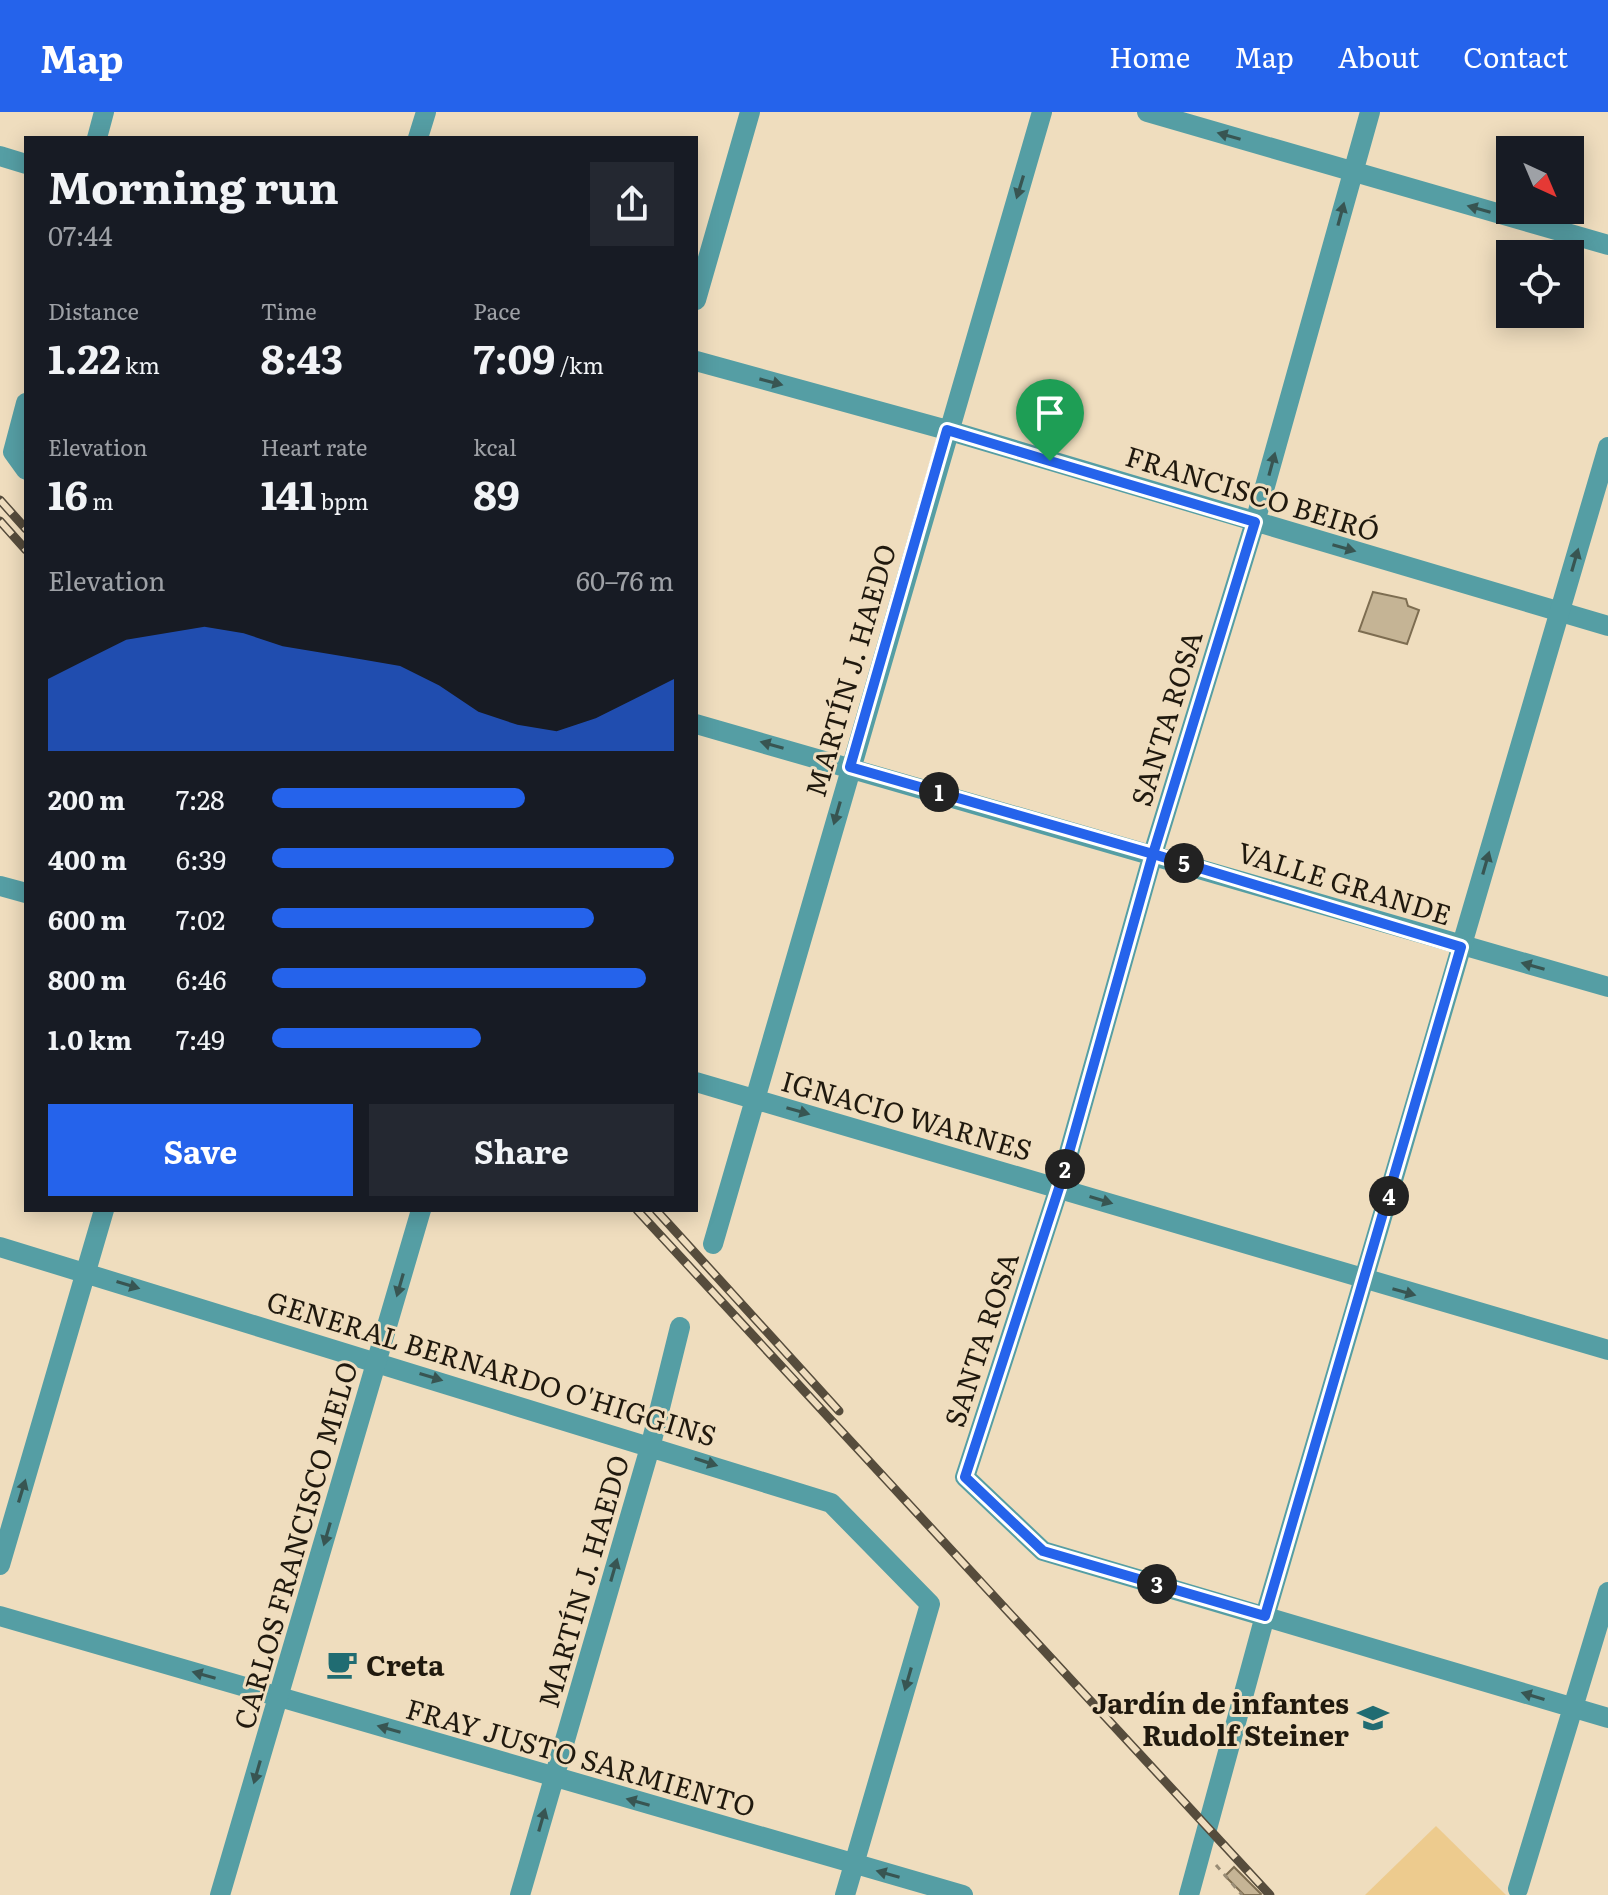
<!DOCTYPE html>
<meta charset="utf-8">
<style>
body{margin:0;font-family:Literata,serif;background:#242831;color:#f1f3f6;height:100vh;display:flex;flex-direction:column;font-size:30px;white-space:nowrap}
*{box-sizing:border-box;margin:0}
p{font-size:26px;color:#9ea1a6}
.icon{flex:none;width:44px;height:44px;fill:none;stroke:currentColor;stroke-width:2;stroke-linecap:round;stroke-linejoin:round}
.map{position:relative;flex:1;overflow:hidden}
.drawer{position:absolute;left:24px;top:24px;width:674px;height:1076px;display:flex;flex-direction:column;background:#171b24;border-radius:0px;box-shadow:0 4px 20px #0003}
.drawer>*{flex:none}
.needle{width:52px;rotate:136deg}
.buttons{position:absolute;left:1496px;top:24px;display:grid;gap:16px}
.buttons a{display:grid;place-items:center;width:88px;height:88px;border-radius:0px;background:#171b24;box-shadow:0 4px 20px #0003;font-size:40px}
.pin{position:absolute;display:grid;place-items:center;width:68px;height:68px;color:#fff;margin:-82px -34px;border-radius:50% 50% 50% 0;rotate:-45deg;box-shadow:0 0 8px #0007}
.pin .icon{rotate:45deg}
.km{position:absolute;width:40px;height:40px;margin:-20px;border-radius:50%;background:#222;color:#fff;font-size:22px;line-height:40px;text-align:center}
.round{display:grid;place-items:center;flex:none;width:84px;height:84px;border-radius:0px;background:#242831}
.headline{display:flex;align-items:center;justify-content:space-between;height:136px;padding:0 24px}
h1{font-size:44px;font-weight:700;line-height:60px}
.metrics{display:grid;grid-template-columns:repeat(3,1fr);gap:12px;height:136px;padding:8px 24px}
.metrics div{display:grid;align-content:center}
.metrics b{font-size:40px;font-weight:700}
.metrics small{font-size:22px;font-weight:400}
.metrics p{font-size:22px}
.chart{height:224px;padding:16px 24px}
.chart p{display:flex;justify-content:space-between}
.chart svg{width:100%;height:144px;margin-top:8px;fill:#2563eb;opacity:.7}
.button{display:flex;gap:16px;margin-top:auto;padding:16px 24px}
.button a{flex:1;height:92px;border-radius:0px;background:#2563eb;color:#fff;font-size:32px;font-weight:700;line-height:92px;text-align:center}
.button a+a{background:#242831;color:#f1f3f6}
ul{padding:0 24px;list-style:none;font-size:26px}
li{display:grid;grid-template-columns:128px 96px 1fr;align-items:center;height:60px}
li i{height:20px;border-radius:10px;background:#2563eb}
header{display:flex;align-items:center;gap:48px;box-sizing:border-box;height:112px;padding:0 40px;background:#2563eb;color:#fff}
header strong{font-size:38px}
nav{display:flex;gap:44px;margin-inline-start:auto;font-size:28px}
.map>svg:first-child{display:block}
</style>
<header>
<strong>Map</strong>
<nav><a>Home</a><a>Map</a><a>About</a><a>Contact</a></nav>
</header>
<div class="map">
<svg width="1608" height="1783" viewBox="0 0 1608 1783">
<rect width="100%" height="100%" fill="#efddbe"/>
<!-- green -->
<path fill="#edcb8e" d="M1436,1714l70,69h-141z"/>
<!-- building -->
<path fill="#c5b495" stroke="#7d6d51" stroke-width="2" d="M1373,480l33,7 2,7 11,4 -12,34 -48,-13z
M1234,1755l27,27 -1,1h-16l-19,-19z"/>
<g fill="none" stroke-linecap="round" stroke-linejoin="round">
<!-- path -->
<path stroke="#998c75" stroke-width="3" stroke-dasharray="6 6" stroke-linecap="butt" d="M1216,1753l26,30"/>
<!-- minor -->
<path stroke="#559ea4" stroke-width="20" d="M1147,0l461,133
M1370,0l-115,410 -102,332 -94,334 -94,289 78,74 565,167
M97,26l7,-26
M418,26l8,-26
M0,44l26,8
M696,249l251,69 661,196
M26,291l-13,49 13,18
M696,612l912,263
M0,774l26,7
M696,970l912,268
M713,1132l329,-1132
M0,1135l831,256 99,101 -85,291
M0,1453l104,-355
M0,1504l963,279
M1518,1777l90,-297
M520,1783l131,-451 29,-117"/>
<!-- tertiary -->
<path stroke="#559ea4" stroke-width="20" d="M696,188l54,-188
M220,1783l201,-685
M1189,1783l76,-279 343,-1169"/>
<defs>
<path id="rail" d="M0,388l26,29
M0,409l26,29
M637,1098l633,685
M656,1098l183,201"/>
</defs>
<!-- rail casing -->
<use href="#rail" stroke="#564c3c" stroke-width="9"/>
<!-- rail -->
<use href="#rail" stroke="#efddbe" stroke-width="6" stroke-dasharray="18" stroke-linecap="butt"/>
</g>
<!-- one-way arrows -->
<defs><path id="oneway-solid" d="M-6-.8H1V-3.2L6.5 0L1 3.2V.8H-6Z" transform="scale(2)"/></defs>
<g fill="#385552">
<use href="#oneway-solid" transform="translate(1229 24) rotate(-164)"/>
<use href="#oneway-solid" transform="translate(1020 75) rotate(107)"/>
<use href="#oneway-solid" transform="translate(1479 97) rotate(-164)"/>
<use href="#oneway-solid" transform="translate(1341 102) rotate(-75)"/>
<use href="#oneway-solid" transform="translate(771 270) rotate(15)"/>
<use href="#oneway-solid" transform="translate(1272 352) rotate(-75)"/>
<use href="#oneway-solid" transform="translate(1344 436) rotate(16)"/>
<use href="#oneway-solid" transform="translate(1575 448) rotate(-74)"/>
<use href="#oneway-solid" transform="translate(772 633) rotate(-164)"/>
<use href="#oneway-solid" transform="translate(837 701) rotate(106)"/>
<use href="#oneway-solid" transform="translate(1486 751) rotate(-74)"/>
<use href="#oneway-solid" transform="translate(1533 854) rotate(-164)"/>
<use href="#oneway-solid" transform="translate(798 999) rotate(16)"/>
<use href="#oneway-solid" transform="translate(1101 1088) rotate(17)"/>
<use href="#oneway-solid" transform="translate(128 1173) rotate(17)"/>
<use href="#oneway-solid" transform="translate(400 1173) rotate(106)"/>
<use href="#oneway-solid" transform="translate(1404 1180) rotate(16)"/>
<use href="#oneway-solid" transform="translate(431 1265) rotate(17)"/>
<use href="#oneway-solid" transform="translate(706 1350) rotate(18)"/>
<use href="#oneway-solid" transform="translate(22 1379) rotate(-73)"/>
<use href="#oneway-solid" transform="translate(327 1422) rotate(106)"/>
<use href="#oneway-solid" transform="translate(614 1458) rotate(-74)"/>
<use href="#oneway-solid" transform="translate(204 1563) rotate(-164)"/>
<use href="#oneway-solid" transform="translate(908 1567) rotate(106)"/>
<use href="#oneway-solid" transform="translate(1533 1584) rotate(-163)"/>
<use href="#oneway-solid" transform="translate(389 1617) rotate(-164)"/>
<use href="#oneway-solid" transform="translate(257 1660) rotate(106)"/>
<use href="#oneway-solid" transform="translate(638 1690) rotate(-164)"/>
<use href="#oneway-solid" transform="translate(542 1708) rotate(-74)"/>
<use href="#oneway-solid" transform="translate(888 1762) rotate(-164)"/>
</g>
<g fill="none" stroke-linecap="round" stroke-linejoin="round">
<defs>
<path id="route" d="M1050,349l-103,-31 -97,337 303,87 -94,334 -94,289 78,74 222,65 196,-669 -308,-93 102,-332 -205,-61"/>
</defs>
<!-- route casing -->
<use href="#route" stroke="#fff" stroke-width="16"/>
<!-- route -->
<use href="#route" stroke="#2563eb" stroke-width="10"/>
</g>
<!-- icons -->
<defs>
<symbol id="cafe-bare" viewBox="-9 -9 18 18"><path d="M-5.5-4.5H6V0H3Q3 3.5 0 3.5H-2.5Q-5.5 3.5-5.5 0ZM3-3.2v2h1.7v-2ZM-6 4.5H4V6H-6Z" fill="#206c72" stroke="#efddbe" stroke-width="2.5" paint-order="stroke"/></symbol>
<symbol id="school-bare" viewBox="-9 -9 18 18"><path d="M0-5L7-2L0 1L-7-2ZM-4 1L0 2.5L4 1V4Q0 6-4 4Z" fill="#206c72" stroke="#efddbe" stroke-width="2.5" paint-order="stroke"/></symbol>
</defs>
<g fill-rule="evenodd">
<use href="#cafe-bare" x="320" y="1530" width="44" height="44"/>
<use href="#school-bare" x="1351" y="1584" width="44" height="44"/>
</g>
<g text-anchor="middle" dominant-baseline="central" stroke-width="6" stroke-linejoin="round" paint-order="stroke">
<!-- street labels -->
<g font-size="28" fill="#20190e" stroke="#efddbe">
<text transform="translate(1253 380) rotate(17)">FRANCISCO BEIRÓ</text>
<text transform="translate(849 558) rotate(-74)">MARTÍN J. HAEDO</text>
<text transform="translate(1165 606) rotate(-73)">SANTA ROSA</text>
<text transform="translate(1345 770) rotate(17)">VALLE GRANDE</text>
<text transform="translate(907 1002) rotate(16)">IGNACIO WARNES</text>
<text transform="translate(980 1227) rotate(-72)">SANTA ROSA</text>
<text transform="translate(492 1255) rotate(17)">GENERAL BERNARDO O'HIGGINS</text>
<text transform="translate(294 1433) rotate(-74)">CARLOS FRANCISCO MELO</text>
<text transform="translate(582 1469) rotate(-74)">MARTÍN J. HAEDO</text>
<text transform="translate(581 1644) rotate(16)">FRAY JUSTO SARMIENTO</text>
</g>
<!-- poi labels -->
<g font-size="28" font-weight="bold" fill="#20190e" stroke="#efddbe" text-anchor="start">
<text x="366" y="1552">Creta</text>
<text x="1349" y="1590" text-anchor="end">Jardín de infantes<tspan x="1349" dy="32">Rudolf Steiner</tspan></text>
</g>
</g>
</svg>
<div class="buttons">
<a><svg class="needle" viewBox="-14 -14 28 28"><path d="M0-13l5 13h-10z" fill="#e53935"/><path d="M0 13l5-13h-10z" fill="#9ea1a6"/></svg></a>
<a><svg class="icon" aria-label="locate" viewBox="0 0 24 24"><circle cx="12" cy="12" r="6"/><path d="M12 2v4M12 18v4M2 12h4M18 12h4"/></svg></a>
</div>
<div class="pin" style="left:1050px;top:349px;background:#1e9e55"><svg class="icon" aria-label="arrive" viewBox="0 0 24 24"><path d="M6 21V4h12l-3 4 3 4H6"/></svg></div>
<b class="km" style="left:939px;top:680px">1</b>
<b class="km" style="left:1065px;top:1057px">2</b>
<b class="km" style="left:1157px;top:1472px">3</b>
<b class="km" style="left:1389px;top:1084px">4</b>
<b class="km" style="left:1184px;top:751px">5</b>
<section class="drawer">
<div class="headline"><div><h1>Morning run</h1><p>07:44</p></div><a class="round"><svg class="icon" aria-label="share" viewBox="0 0 24 24"><path d="M12 15V3M7 8l5-5 5 5M5 13v7h14v-7"/></svg></a></div>
<div class="metrics">
<div><p>Distance</p><b>1.22<small> km</small></b></div>
<div><p>Time</p><b>8:43</b></div>
<div><p>Pace</p><b>7:09<small> /km</small></b></div>
</div>
<div class="metrics">
<div><p>Elevation</p><b>16<small> m</small></b></div>
<div><p>Heart rate</p><b>141<small> bpm</small></b></div>
<div><p>kcal</p><b>89</b></div>
</div>
<div class="chart"><p><span>Elevation</span>60–76 m</p>
<svg viewBox="0 0 160 44" preserveAspectRatio="none"><path d="M0 44V22L10 16L20 10L30 8L40 6L50 8L60 12L70 14L80 16L90 18L100 24L110 32L120 36L130 38L140 34L150 28L160 22V44z"/></svg>
</div>
<ul>
<li><b>200 m</b>7:28<i style="width:63%"></i></li>
<li><b>400 m</b>6:39<i style="width:100%"></i></li>
<li><b>600 m</b>7:02<i style="width:80%"></i></li>
<li><b>800 m</b>6:46<i style="width:93%"></i></li>
<li><b>1.0 km</b>7:49<i style="width:52%"></i></li>
</ul>
<div class="button"><a>Save</a><a>Share</a></div>
</section>
</div>
